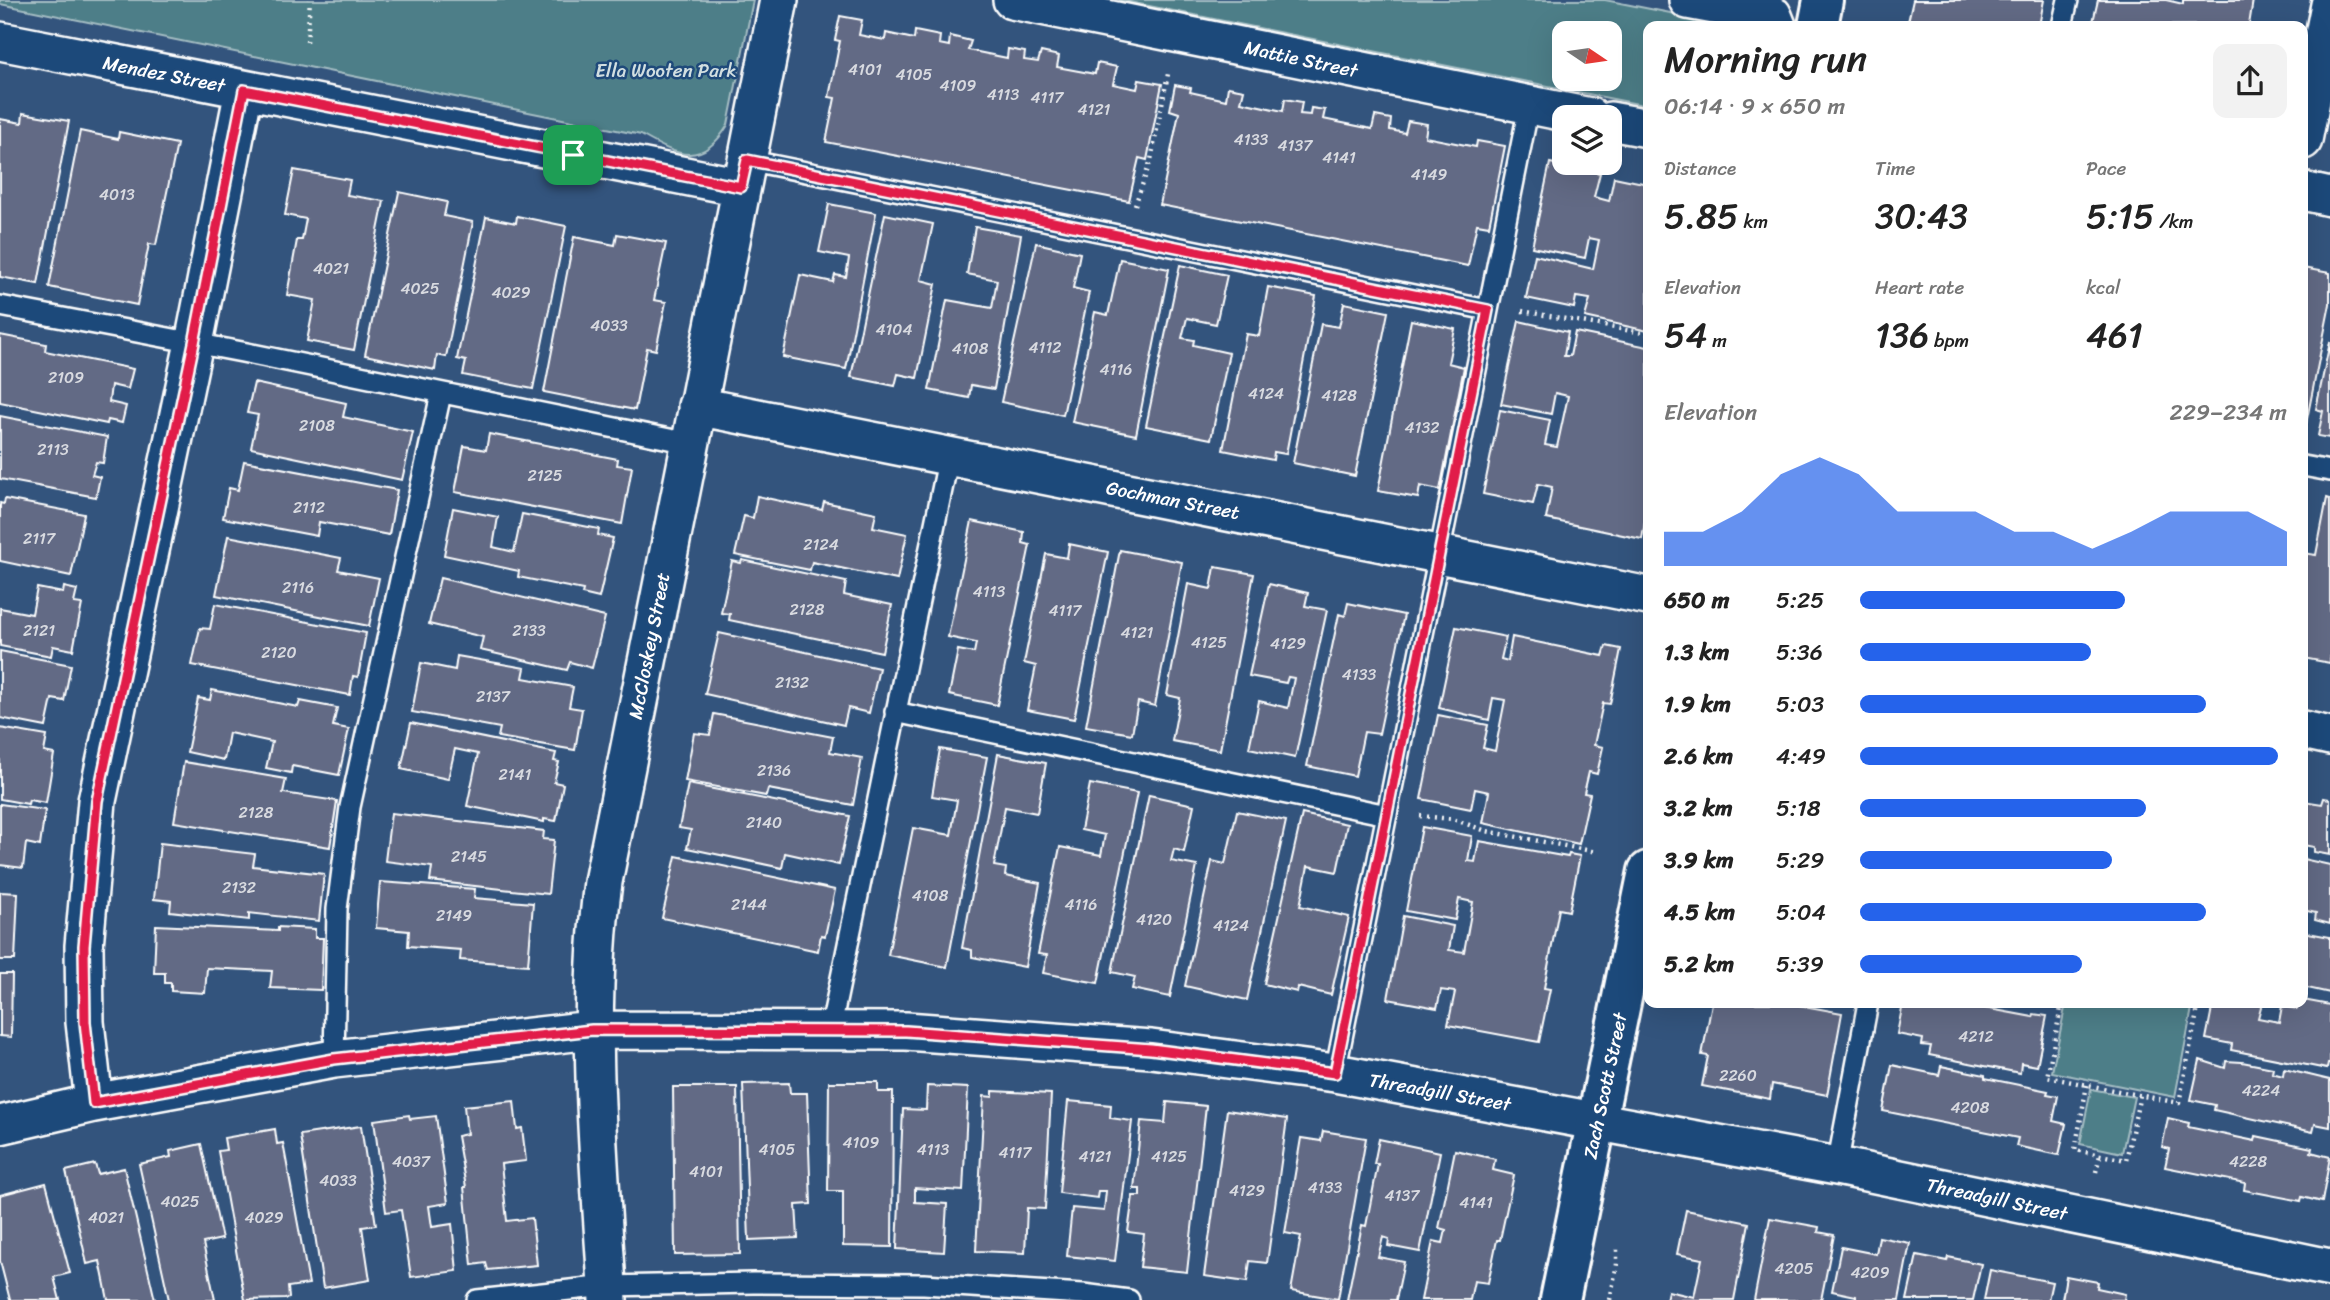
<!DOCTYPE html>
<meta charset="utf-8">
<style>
body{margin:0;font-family:Sriracha,sans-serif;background:#f2f2f2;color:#222;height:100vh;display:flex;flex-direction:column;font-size:26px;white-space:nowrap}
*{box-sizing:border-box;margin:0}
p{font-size:23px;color:#767676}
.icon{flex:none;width:38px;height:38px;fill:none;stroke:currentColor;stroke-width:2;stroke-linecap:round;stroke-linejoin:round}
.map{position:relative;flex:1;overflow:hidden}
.details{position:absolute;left:1643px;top:21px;width:665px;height:987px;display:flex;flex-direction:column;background:#fff;border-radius:14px;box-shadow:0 7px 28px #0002}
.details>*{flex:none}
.needle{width:46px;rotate:103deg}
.fabs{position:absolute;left:1552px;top:21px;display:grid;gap:14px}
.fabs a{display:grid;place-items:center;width:70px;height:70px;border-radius:14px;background:#fff;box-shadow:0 7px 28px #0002;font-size:35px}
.pin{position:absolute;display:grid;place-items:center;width:60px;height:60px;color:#fff;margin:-30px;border-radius:14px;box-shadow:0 4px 10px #0006}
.round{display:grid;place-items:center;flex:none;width:74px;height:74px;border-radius:14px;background:#f2f2f2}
.headline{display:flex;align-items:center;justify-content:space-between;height:119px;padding:0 21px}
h1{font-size:38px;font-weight:600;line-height:52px}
.figures{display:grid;grid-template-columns:repeat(3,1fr);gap:10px;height:119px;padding:7px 21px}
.figures div{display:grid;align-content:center}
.figures b{font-size:35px;font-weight:600}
.figures small{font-size:19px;font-weight:400}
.figures p{font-size:19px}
.chart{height:196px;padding:14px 21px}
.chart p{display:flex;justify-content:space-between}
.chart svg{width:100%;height:126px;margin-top:7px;fill:#2563eb;opacity:.7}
ul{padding:0 21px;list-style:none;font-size:23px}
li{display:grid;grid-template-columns:112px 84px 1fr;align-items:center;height:52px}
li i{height:18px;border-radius:9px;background:#2563eb}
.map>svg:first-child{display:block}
</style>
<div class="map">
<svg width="2330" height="1300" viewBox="0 0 2330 1300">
<rect width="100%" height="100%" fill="#33547d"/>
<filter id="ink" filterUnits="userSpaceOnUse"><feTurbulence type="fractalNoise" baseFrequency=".0143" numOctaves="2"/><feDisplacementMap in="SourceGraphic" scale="14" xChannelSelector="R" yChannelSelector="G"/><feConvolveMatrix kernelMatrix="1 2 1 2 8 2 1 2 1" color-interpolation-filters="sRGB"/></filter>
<g filter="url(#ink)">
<!-- green -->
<path fill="#4d7e88" stroke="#a6bec4" stroke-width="2" fill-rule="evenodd" d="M0,0h753l-25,125c-26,43 -50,31 -87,10l-641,-131z
M1119,0h486l131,26h-88v80zM1564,33h46v46h-46z
M2066,1003h127l-18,94 -123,-25z
M2091,1089l43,8 -12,56 -42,-9z"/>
<!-- building -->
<path fill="#626a85" stroke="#fff" stroke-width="2" d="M1913,0h131l-5,26h-132z
M2098,0h68l17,4v-4h70l-4,25h3l-160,1z
M840,16l22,4 -3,15 26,5 1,-7 28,6 1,-8 25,5 -1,8 10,2 1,-10 21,5 -3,9 39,8 1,-9 17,3 -1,8 14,2 3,-10 18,4 -2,11 38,7 2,-11 20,4 -4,17 24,5 2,-9 23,4 -15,76 -8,-2 -10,43 -303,-59 9,-44 -6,-1 11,-56 -5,-1z
M1175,85l16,3 -1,4 36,8 2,-13 16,3 -3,12 42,9 2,-12 17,3 -2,12 10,1 1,-7 14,2 -2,9 49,10 3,-13 16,3 -1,11 15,3 3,-12 19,3 -2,13 51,10 1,-6 28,5 -16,80 -12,-2 -9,42 -308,-61 19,-92 -9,-3z
M23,113l46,8 -31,163 -38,-7v-158l22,4z
M80,131l38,8 1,-7 58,12 -21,101 -7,-1 -12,61 -88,-18z
M1550,163l50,10 -6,24 15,4 5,-24 34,7v147l-63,-14 5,-18 -14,-2 -2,11 -48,-10 9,-43 58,14 6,-29 -10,-2 -4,20 -53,-11z
M294,170l56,10 -3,15 37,6 -30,149 -47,-9 8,-41 -28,-5 10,-55h5l4,-21 -21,-4z
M399,192l48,10 -3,14 29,6 -27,135 -9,-2 -2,15 -70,-15z
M829,204l47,9 -30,156 -63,-12 17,-82 33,7 2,-7 11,2 3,-19 -30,-6z
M885,214l48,10 -12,56 15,4 -19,94 -19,-4 -3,12 -44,-9z
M517,216l49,10 -33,163 -70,-14 3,-14 -9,-2 29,-142 30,6z
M975,227l46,8 -27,154 -23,-4 -2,13 -40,-8 18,-90 45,8 5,-28 -30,-6z
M617,234l49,9 -12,57 12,2 -10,48 -9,-2 -12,62 -91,-18 30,-155 41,8z
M1036,243l44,10 -7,35 16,4 -26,123 -62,-13z
M1120,259l49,10 -33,166 -64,-13 23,-110 13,3z
M1180,265l47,10 -11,49 -29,-6 -5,20 12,2 -1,5 36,8 -18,86 -65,-13z
M2303,268l27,5v31l-26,130z
M1268,287l48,9 -30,158 -12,-2 -1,8 -50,-10 23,-116 13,2z
M1344,303l44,9 -33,164 -62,-13 28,-139 18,3z
M1411,320l44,9 -7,34 16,4 -24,123 -20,-4 -2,12 -40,-7z
M1519,321l49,11 -4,24h6l5,-24 73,15v158l-6,34 -96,-20 6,-32 -14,-3 -5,20 -50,-10 17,-84 50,10 -5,25 12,2 11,-51 -13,-3 -4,21 -50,-10z
M0,335l46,9 -1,7 88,18 -5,20 -17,-4 -2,17 17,4 -4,17 -14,-3 -1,4 -107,-22z
M2330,342v96l-12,-2 5,-25 -7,-2z
M254,383l92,20 -3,14 70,15 -11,48 -151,-32 7,-33 -11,-2z
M0,416l107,21 -4,26 -7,-1 -4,13 8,2 -4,20 -96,-18z
M489,434l129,25 -1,6 15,2 -10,57 -167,-32 9,-46 22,4z
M244,461l153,29 -8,45 -70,-13 -2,14 -94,-18 6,-30 9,2z
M757,496l65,14 2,-8 52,11 -3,14 34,7 -10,46 -85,-18 -2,8 -75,-15 9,-39 9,2z
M2327,498l3,1v164l-27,-5v-105l13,2z
M5,499l79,15 -13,62 -71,-15v-58l4,1z
M453,508l45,9 -5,30 21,5 8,-38 77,15 -1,6 15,3 -14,60 -17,-4 1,-4 -65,-13 1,-6 -75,-16z
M972,521l52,11 -1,11 7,2 -33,160 -48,-10 9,-45 16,3 2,-10 -28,-6z
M228,536l113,22 -3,12 41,8 -10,48 -153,-31z
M1069,544l39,8 -34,167 -47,-9 9,-44 -12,-3 22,-109 21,4z
M1120,550l62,12 -27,144 -17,-4 -6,32 -46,-8z
M742,560l104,22 -2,13 48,10 -10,47 -153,-32 1,-6 -9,-1 11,-52 9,2z
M1215,567l39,7 -34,176 -48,-9 8,-43 -13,-3 21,-111 23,5z
M440,578l165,39 -13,51 -22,-6 -3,8 -87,-20 3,-13 -54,-13z
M1269,584l39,9 -3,13 22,4 -32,148 -46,-10 10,-47 29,7 6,-30 -6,-1 -2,6 -37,-7z
M64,587l13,3 -3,13 8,1 -9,46 -20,-4 -2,10 -51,-10v-38l32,6 5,-26 26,5z
M1348,603l56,12 -25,119 -15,-2 -9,44 -48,-10 32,-152 6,2z
M215,604l151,29 -8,44 -5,-1 -3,19 -158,-30 8,-37 10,1z
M1456,627l50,10 -5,22 7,2 4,-24 91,19 3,-10 15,3 -11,55 -7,-1 -9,42 9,2 -6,27 -8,-2 -5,21 6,1 -11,50 -96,-21 6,-31 -14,-3 -4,20 -50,-10 17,-84 50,10 -5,23 12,3 10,-51 -12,-2 -4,22 -50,-12z
M719,633l160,35 -10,45 -21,-5 -4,17 -139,-31z
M0,651l71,14 -7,36 -12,-2 -6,28 -46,-9z
M457,656l68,12 -2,10 50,9 -4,20 13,2 -7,41 -77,-13 2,-9 -88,-16 9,-49 34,7z
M212,690l86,17 2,-6 37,7 -4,18 16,3 -10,46 -47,-9 -1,7 -25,-5 6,-26 -43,-9 -5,27 -37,-8 11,-54 12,2z
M714,714l119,23 -3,15 32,6 -9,47 -85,-16 -2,7 -81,-15 9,-48 16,2z
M411,723l145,30 -2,8 5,1 -5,20 9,2 -7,37 -12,-2v3l-77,-16 11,-52 -23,-5 -7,30 -47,-10z
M0,728l47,8 -3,16 10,2 -8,49 -17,-3 -1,4 -28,-5z
M940,749l47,8 -40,210 -59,-12 25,-127 38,7 6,-35 -25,-4z
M998,754l48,9 -9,50 -32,-6 -11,59 12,2 -1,8 35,7 -15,84 -53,-10v-7l-10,-2z
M184,762l102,17 -3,14 54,8 -7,46 -156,-25z
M688,784l162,32 -11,49 -54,-12 -3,15 -95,-20 4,-18 -12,-2z
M1090,784l47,9 -39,190 -55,-10 4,-18 -9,-1 22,-107 41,8 4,-20 -24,-5z
M1149,795l45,10 -10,47 -10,-3 -3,12 26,5 -27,131 -38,-8 3,-12 -23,-5z
M2324,798l6,1v56l-16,-3v-5l-11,-2v-44l19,3z
M0,804l45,6 -5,36 -14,-3 -3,25 -23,-3z
M1237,811l49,10 -39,179 -62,-14 27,-125 13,3z
M391,813l153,18 -1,8 11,1 -6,54 -118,-13 2,-14 -47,-6z
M1302,814l45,10 -10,48 -29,-6 -8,40 49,11 -18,78 -33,-8 -1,5 -33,-8z
M1422,827l50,9 -4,25 7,1 4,-21 89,16 1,-3 11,2 -11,55 -10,-2 -15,79 6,1 -11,53 -91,-17 7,-33 -14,-2 -4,18 -49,-9 15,-83 50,10 -4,24 15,2 9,-50 -14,-3 -4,21 -49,-9z
M160,843l95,11 -2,12 71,8 -5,47 -70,-8v7l-79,-9 1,-10 -17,-2z
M676,856l159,34 -10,46 -4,-1 -3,16 -156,-33z
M2303,859l27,6v59l-15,-4 1,-7 -13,-3v2z
M380,882l95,7 -1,9 59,5 -5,62 -68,-5 1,-10 -53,-4 1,-15 -33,-3z
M0,892l18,1 -3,67h-15z
M156,925l122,6v-4l37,2v9h8l-2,52 -51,-2 2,-17 -65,-3 -2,25 -34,-2v-8h-6v-10h-11z
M2303,932l27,5v56l-27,-6z
M0,974h12l-1,63 -11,-1z
M2303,1000l27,5v59h-2l-1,5 -96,-19 1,-6 -26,-5 7,-36h49l-4,15 21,4 3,-16 15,3v-6h6z
M1712,1003h76l54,10 -15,82 -55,-11 -2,15 -68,-13 6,-30 -6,-1z
M1903,1003h55l75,14 1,-3 13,2 -10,50 -16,-3 -1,10 -91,-18 2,-9 -9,-1 1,-6 -26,-5z
M2200,1060l25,8 1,-7 16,1 31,6 -1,5 11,3 1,-7 46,11v47l-15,-3 -2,8 -99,-22 1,-5 -24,-5z
M1892,1065l47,10 2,-9 44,9v3l63,13 -1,3 11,2 -5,25 13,3 -7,31 -43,-9 2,-8 -135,-27z
M829,1082h49v10h15l-1,155 -49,-1v-55h-15z
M789,1083l1,10h17l4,111 -15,1 2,33 -49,2 -6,-156z
M927,1086l41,2 -5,103 -48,-3v14l32,2 -3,48 -47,-3 6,-140 23,1z
M673,1087h64l3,167 -65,1z
M993,1091l58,3 -6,115 -18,-1 -2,45 -49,-2 8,-155 9,1z
M514,1101l3,28 5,-1 4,33 -25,3 6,57 25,-3 5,47 -49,5 -2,-7 -14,2 -8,-78h2l-9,-51 10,-2 -3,-28z
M1068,1101l43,4 -1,13 22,3 -17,140 -48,-5 5,-48 32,3 2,-20h-8l-1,7 -38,-5z
M1167,1102l39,4 -19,166 -47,-5 4,-33 -16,-2 5,-36h7v-7h-6l7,-68 24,2z
M1227,1110l60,9 -20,144 -17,-2 -3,21 -43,-6z
M409,1115l1,4 26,-3 12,87 -19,3 3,21 20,-3 5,47 -46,6 -10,-67 -15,2 -12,-92z
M2168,1118l21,5 -1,4 67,14 1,-5 56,12 -1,4 19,5 -8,45 -20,-5 -1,4 -57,-11 1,-7 -80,-16 4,-18 -7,-2z
M361,1126l15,99 -14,2 8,53 -47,8 -23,-153z
M275,1129l2,15 6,-1 26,141 -21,3 1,11 -4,1 -40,1 -27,-149 8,-1 -2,-12z
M1323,1131l43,7 -28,161 -47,-8 10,-55 -16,-3 16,-95 20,3z
M1379,1139l61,13 -20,100 -32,-6 1,-7 -6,-2 -5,20 26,5 -8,38h-49l15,-75 4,1 12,-62h-4z
M201,1144l21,95 -19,4 12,57h-46l-30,-136 32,-7 -1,-6z
M1455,1150l40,9 -2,11 21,5 -14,65h-3l-9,43 -14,-2 -4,19h-49l12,-59 10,2 3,-13 -7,-2z
M95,1164l3,10 26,-6 31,132h-47l-8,-39 -13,3 -21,-93z
M46,1183l24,90 -16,4 6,23h-50l-10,-39v-66z
M1686,1210l63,13 -15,77h-68l2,-9 26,6 8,-38 -25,-5z
M1770,1218l49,9 -1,5 16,3 -13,65h-67z
M1879,1237l31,6 -11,57h-43v-4l-24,-5 9,-44 35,7z
M1917,1255l30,6 1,-4 33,7 -8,36h-66z
M1990,1270l62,12 -4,18h-64z
M2066,1276l32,6 -1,6 28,6 -1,6h-62z"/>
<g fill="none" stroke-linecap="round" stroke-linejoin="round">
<defs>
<path id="service" d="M2062,26l6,-26
M747,160l741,150
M0,306l242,46 447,91
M2303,466l27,5
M895,712l492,103
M830,1031l119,-575
M334,1059l3,-150 13,-102 91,-413
M1335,1073l194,-967
M1837,1166l31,-163
M477,1300l130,-14 146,-3 171,1 159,10 46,6"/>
<path id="minor" d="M1012,0l578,117
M1688,0l85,16 4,10
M0,41l741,146
M1610,121l38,7
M2303,140l27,-135
M2303,191l27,6
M697,406l951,190
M2303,730l27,6
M94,1103l-9,-81 -1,-76 13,-145 97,-458 50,-253
M0,1125l94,-22 240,-44 258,-29 314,1 245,18 184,24 502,93 493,102
M608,1300c-9,-140 -23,-279 -5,-418l176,-882"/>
<path id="tertiary" d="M1818,26l5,-26
M1560,1300l88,-429"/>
</defs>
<!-- service casing -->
<use href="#service" stroke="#fff" stroke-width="24"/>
<!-- minor casing -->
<use href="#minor" stroke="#fff" stroke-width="42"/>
<!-- tertiary casing -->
<use href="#tertiary" stroke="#fff" stroke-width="44"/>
<!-- path -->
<path stroke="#fff" stroke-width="4.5" stroke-dasharray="2 5" stroke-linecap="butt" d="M307,42l3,-42
M1135,205l16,-45 17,-86
M1522,311l126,23
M1420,816l33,3 33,12 111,21
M2062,1003l-15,74 132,26 20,-100
M2087,1085l-12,65 51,10 14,-65
M2096,1172l4,-17
M1610,1300l7,-36v-16"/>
<!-- service -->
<use href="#service" stroke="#1f4a7a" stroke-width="19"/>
<!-- minor -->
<use href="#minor" stroke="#1f4a7a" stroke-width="37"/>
<!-- tertiary -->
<use href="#tertiary" stroke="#1f4a7a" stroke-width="38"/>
</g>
</g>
<g fill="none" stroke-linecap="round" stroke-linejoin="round" filter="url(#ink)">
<defs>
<path id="route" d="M244,90l497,97 6,-27 741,150 -153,763 -184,-24 -245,-18 -314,-1 -258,29 -240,44 -9,-81 -1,-76 13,-145 97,-458z"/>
</defs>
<!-- route casing -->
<use href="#route" stroke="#fff" stroke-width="14"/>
<!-- route -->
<use href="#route" stroke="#e11d48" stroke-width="9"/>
</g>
<g text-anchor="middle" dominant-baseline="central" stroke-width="5" stroke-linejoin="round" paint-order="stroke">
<!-- number labels -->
<g font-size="16" fill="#d8dae0">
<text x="865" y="69">4101</text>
<text x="914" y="74">4105</text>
<text x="958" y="85">4109</text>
<text x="1003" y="94">4113</text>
<text x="1047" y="97">4117</text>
<text x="1094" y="109">4121</text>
<text x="1251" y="139">4133</text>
<text x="1295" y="145">4137</text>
<text x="1339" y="157">4141</text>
<text x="1429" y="174">4149</text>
<text x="117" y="194">4013</text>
<text x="331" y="268">4021</text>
<text x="420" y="288">4025</text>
<text x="511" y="292">4029</text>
<text x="609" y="325">4033</text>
<text x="894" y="329">4104</text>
<text x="1045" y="347">4112</text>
<text x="970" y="348">4108</text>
<text x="1116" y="369">4116</text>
<text x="66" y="377">2109</text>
<text x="1266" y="393">4124</text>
<text x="1339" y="395">4128</text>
<text x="317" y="425">2108</text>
<text x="1422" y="427">4132</text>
<text x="53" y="449">2113</text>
<text x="545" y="475">2125</text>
<text x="309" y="507">2112</text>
<text x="39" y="538">2117</text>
<text x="821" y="544">2124</text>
<text x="298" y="587">2116</text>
<text x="989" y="591">4113</text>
<text x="807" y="609">2128</text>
<text x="1065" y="610">4117</text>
<text x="39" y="630">2121</text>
<text x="529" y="630">2133</text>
<text x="1137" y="632">4121</text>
<text x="1209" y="642">4125</text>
<text x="1288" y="643">4129</text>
<text x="279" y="652">2120</text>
<text x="1359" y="674">4133</text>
<text x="792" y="682">2132</text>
<text x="493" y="696">2137</text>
<text x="774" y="770">2136</text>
<text x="515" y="774">2141</text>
<text x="256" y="812">2128</text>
<text x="764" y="822">2140</text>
<text x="469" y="856">2145</text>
<text x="239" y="887">2132</text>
<text x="930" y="895">4108</text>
<text x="749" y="904">2144</text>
<text x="1081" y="904">4116</text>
<text x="454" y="915">2149</text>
<text x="1154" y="919">4120</text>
<text x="1231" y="925">4124</text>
<text x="1976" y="1036">4212</text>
<text x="1738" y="1075">2260</text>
<text x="2261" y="1090">4224</text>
<text x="1970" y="1107">4208</text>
<text x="861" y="1142">4109</text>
<text x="777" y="1149">4105</text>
<text x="933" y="1149">4113</text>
<text x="1015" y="1152">4117</text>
<text x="1095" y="1156">4121</text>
<text x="1169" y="1156">4125</text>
<text x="411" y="1161">4037</text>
<text x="2248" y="1161">4228</text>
<text x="706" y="1171">4101</text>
<text x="338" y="1180">4033</text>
<text x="1325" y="1187">4133</text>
<text x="1247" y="1190">4129</text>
<text x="1402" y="1195">4137</text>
<text x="180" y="1201">4025</text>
<text x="1476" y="1202">4141</text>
<text x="106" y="1217">4021</text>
<text x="264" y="1217">4029</text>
<text x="1794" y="1268">4205</text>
<text x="1870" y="1272">4209</text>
</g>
<!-- street labels -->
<g font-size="19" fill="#fff" stroke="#1f4a7a">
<text transform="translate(1301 59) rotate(12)">Mattie Street</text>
<text transform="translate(164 74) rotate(11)">Mendez Street</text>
<text transform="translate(1173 500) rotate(11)">Gochman Street</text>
<text transform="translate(649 646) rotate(-79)">McCloskey Street</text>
<text transform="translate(1605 1086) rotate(-78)">Zach Scott Street</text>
<text transform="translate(1440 1092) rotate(10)">Threadgill Street</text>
<text transform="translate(1997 1199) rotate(12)">Threadgill Street</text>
</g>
<!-- park labels -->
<g font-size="19" fill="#d2dfe1" stroke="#1f4a7a">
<text x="666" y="70">Ella Wooten Park</text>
</g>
</g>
</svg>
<div class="fabs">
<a><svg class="needle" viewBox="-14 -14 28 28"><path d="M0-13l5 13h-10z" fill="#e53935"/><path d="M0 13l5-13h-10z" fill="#767676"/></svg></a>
<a><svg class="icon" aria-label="layers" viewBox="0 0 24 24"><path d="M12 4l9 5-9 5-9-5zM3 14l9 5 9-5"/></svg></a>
</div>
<div class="pin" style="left:573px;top:155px;background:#1e9e55"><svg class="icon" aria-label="arrive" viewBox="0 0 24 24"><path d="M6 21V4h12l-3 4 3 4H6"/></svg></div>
<section class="details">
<div class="headline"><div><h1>Morning run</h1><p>06:14 · 9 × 650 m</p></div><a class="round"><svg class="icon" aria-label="share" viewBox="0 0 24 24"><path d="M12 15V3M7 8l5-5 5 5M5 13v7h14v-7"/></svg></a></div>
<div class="figures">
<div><p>Distance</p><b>5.85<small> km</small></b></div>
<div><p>Time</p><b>30:43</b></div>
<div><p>Pace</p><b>5:15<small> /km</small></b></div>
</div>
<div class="figures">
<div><p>Elevation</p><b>54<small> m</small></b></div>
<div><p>Heart rate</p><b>136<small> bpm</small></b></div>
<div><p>kcal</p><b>461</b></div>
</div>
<div class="chart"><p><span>Elevation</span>229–234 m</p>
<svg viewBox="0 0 160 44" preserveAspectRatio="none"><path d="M0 44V32L10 32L20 25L30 12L40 6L50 12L60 25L70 25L80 25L90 32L100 32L110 38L120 32L130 25L140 25L150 25L160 32V44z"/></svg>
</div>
<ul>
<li><b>650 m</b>5:25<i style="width:62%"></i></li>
<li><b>1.3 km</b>5:36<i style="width:54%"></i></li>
<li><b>1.9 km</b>5:03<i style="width:81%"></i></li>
<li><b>2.6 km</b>4:49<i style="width:98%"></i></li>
<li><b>3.2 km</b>5:18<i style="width:67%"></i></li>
<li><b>3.9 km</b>5:29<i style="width:59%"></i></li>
<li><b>4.5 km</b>5:04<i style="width:81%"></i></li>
<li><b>5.2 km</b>5:39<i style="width:52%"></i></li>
</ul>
</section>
</div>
